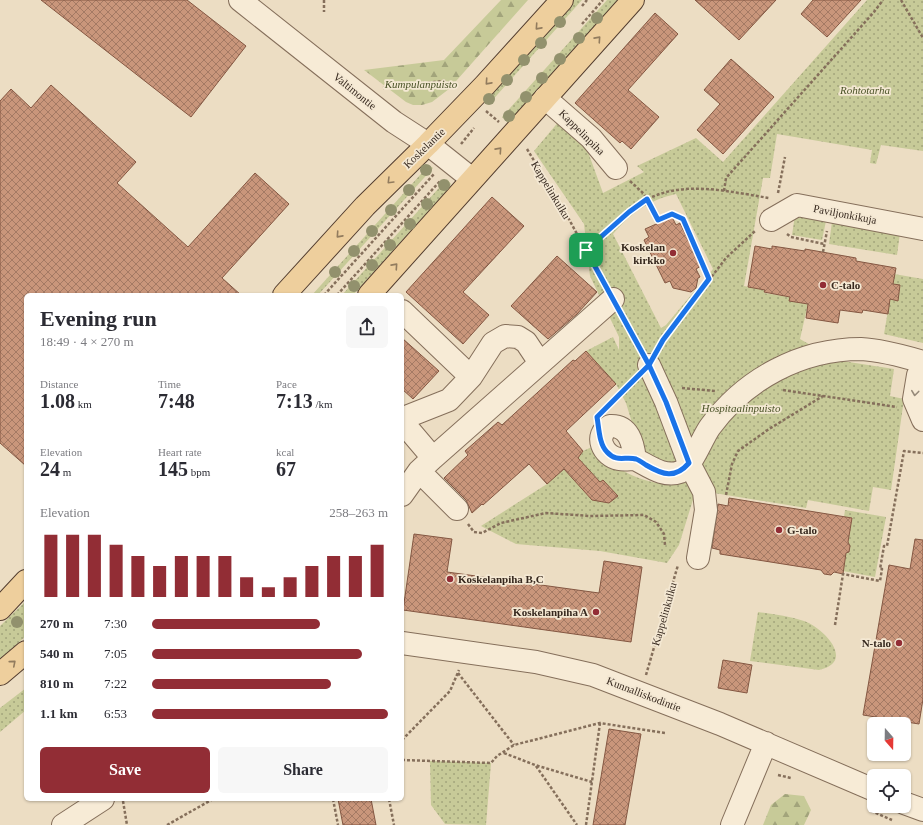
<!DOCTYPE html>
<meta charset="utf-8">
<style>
body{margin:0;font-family:Georgia,serif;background:#f7f7f7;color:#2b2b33;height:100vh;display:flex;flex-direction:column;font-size:15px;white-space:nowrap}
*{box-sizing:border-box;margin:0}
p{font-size:13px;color:#7c7c81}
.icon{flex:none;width:22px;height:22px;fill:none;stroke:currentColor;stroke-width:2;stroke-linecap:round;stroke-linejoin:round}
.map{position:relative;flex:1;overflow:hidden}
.drawer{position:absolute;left:24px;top:293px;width:380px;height:508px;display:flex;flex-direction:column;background:#fff;border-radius:6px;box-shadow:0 1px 3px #0004}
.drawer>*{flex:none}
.needle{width:26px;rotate:160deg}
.controls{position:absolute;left:867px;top:717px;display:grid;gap:8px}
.controls a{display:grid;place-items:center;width:44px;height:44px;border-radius:6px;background:#fff;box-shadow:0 1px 3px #0004;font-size:20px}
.pin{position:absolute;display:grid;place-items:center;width:34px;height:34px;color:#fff;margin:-17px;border-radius:8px;box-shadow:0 2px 6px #0006}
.round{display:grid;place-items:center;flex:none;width:42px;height:42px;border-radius:6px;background:#f7f7f7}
.overview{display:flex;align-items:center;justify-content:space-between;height:68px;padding:0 16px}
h1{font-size:22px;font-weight:800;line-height:30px}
.figures{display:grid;grid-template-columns:repeat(3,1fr);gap:6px;height:68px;padding:4px 16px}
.figures div{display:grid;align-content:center}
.figures b{font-size:20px;font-weight:800}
.figures small{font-size:11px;font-weight:400}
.figures p{font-size:11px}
.chart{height:112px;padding:8px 16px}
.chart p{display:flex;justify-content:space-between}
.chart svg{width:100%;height:72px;margin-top:4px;stroke:#922d35;stroke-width:6}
.action{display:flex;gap:8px;margin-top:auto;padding:8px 16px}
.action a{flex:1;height:46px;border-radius:6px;background:#922d35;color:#fff;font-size:16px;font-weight:800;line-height:46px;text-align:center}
.action a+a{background:#f7f7f7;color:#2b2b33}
ul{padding:0 16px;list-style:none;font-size:13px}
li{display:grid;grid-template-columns:64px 48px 1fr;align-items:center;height:30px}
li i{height:10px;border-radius:5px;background:#922d35}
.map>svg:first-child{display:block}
</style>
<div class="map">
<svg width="923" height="825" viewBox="0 0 923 825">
<defs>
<pattern id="green-dots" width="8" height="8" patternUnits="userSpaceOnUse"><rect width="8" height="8" fill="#c7ca98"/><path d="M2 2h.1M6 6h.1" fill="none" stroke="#a2a47b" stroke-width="1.8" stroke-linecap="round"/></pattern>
<pattern id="forest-firs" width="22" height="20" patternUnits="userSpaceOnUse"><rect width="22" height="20" fill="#c7ca98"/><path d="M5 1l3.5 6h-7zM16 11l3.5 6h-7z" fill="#a2a47b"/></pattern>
<pattern id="building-cross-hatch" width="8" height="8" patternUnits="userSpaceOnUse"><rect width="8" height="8" fill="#c9967b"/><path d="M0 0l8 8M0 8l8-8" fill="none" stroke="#a47a64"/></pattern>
</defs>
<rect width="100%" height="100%" fill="#ecddc3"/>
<!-- green -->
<path fill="url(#green-dots)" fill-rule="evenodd" d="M574,0h8l-93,104 -5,-3z
M607,0h11l-110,123 -6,-6z
M867,0h56v151l-42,-6 -5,19 -6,-1 2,-13 -95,-16 -7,44h-7l-19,108 21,4 -1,3 26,4v4l18,3 -8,35 36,21 58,9 -4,27 14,3 -13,91 -18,-3 -4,24 -61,-11 -2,8 -110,-18 -17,55 -12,18 -67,-12 -84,-7 -35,-18 66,-42 17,-15 28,31 17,3 9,-7 -15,-16 -3,2 -22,-24 5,-7 11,-5c21,25 46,36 78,39l-4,-17 -28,-19 -14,-46 -10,-19 -30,-33 27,-14 6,13v-13l-29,-61 -6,-52 -50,-73 26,-31 24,21 19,52 41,-21 -7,-6 59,-28 27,24zM676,194l37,75 -47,56 -5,3 -48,-94c18,-21 36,-34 63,-40z
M429,165l4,3 -115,127h-6z
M447,179l4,5 -2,4 -96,107h-11z
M795,215l31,6 -4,19 -30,-5z
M832,222l68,11 -3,22 -68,-11z
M894,274l29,5v64l-39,-9 6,-35 8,2 2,-15 -7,-2z
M845,510l41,7 -11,60 -32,-6 3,-18 3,-1 1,-6 -2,-4 4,-24 -8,-1z
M26,601v35l-26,23v-33z
M758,612c15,2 31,4 46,9 20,7 52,41 15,49l-69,-9z
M26,688v22l-26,22v-24z
M430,761l61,2 -5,62 -41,-1 -14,-19z"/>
<!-- forest -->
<path fill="url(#forest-firs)" d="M501,0h27l-79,89 -17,13 -10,3h-9l-7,-3 -42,-32 80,-10z
M785,794l19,2 7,14 -7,15h-41l8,-20z"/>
<!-- building -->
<path fill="url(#building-cross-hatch)" stroke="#845742" d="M41,0h146l59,46 -55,71z
M695,0h81l-37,40z
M813,0h48l-34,37 -26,-23z
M655,13l23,21 -50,56 31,27 -28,32 -9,-8 -2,2 -45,-40z
M731,59l43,38 -51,57 -26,-24 23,-26 -16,-14z
M51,85l85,77 -19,21 71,64 67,-74 34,31 -67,74 19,17h-215v171l-26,-23v-342l11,-12 20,19z
M492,197l32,29 -61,66 26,23 -26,29 -57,-52z
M672,217l4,8 4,-2 21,43 -5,3 4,8 -2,1 -2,10 -5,4 -18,-4 -3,-7 -5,2 -21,-43 5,-3 -4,-8z
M755,246l17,3v-3l33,5v-2l51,9v3l40,7 -3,16 7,1 -2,16 -8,-2 -2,15 -25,-4 -1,3 -22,-3 -2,13 -32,-5 2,-14 -19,-3 1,-4 -26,-5 1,-2 -17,-3z
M557,256l40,36 -20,22 -29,25 -37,-33z
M402,338l37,33 -26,28 -11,-10z
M586,351l30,33 -50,47 17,20 -5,7 22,24 3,-2 15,16 -9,7 -17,-3 -28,-31 -17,15 -18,-20 -46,41 -1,-1 -10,9 -6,-13 -22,-22 24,-23 -3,-4 33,-29 4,3 71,-65 2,1z
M729,498l123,20 -4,24 2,4 -1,6 -3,1 -3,21 -9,-2 -3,3 -7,-1 -3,-4 -101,-16v-4l-8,-2 6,-44 10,2z
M414,534l38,5 -5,33 152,21 5,-32 38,6 -11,75 -228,-32z
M915,539l8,1v159l-4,25 -56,-9 26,-150 21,4z
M723,660l29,5 -5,28 -29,-5z
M609,729l32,5 -16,91h-32z
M338,799h33l5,26h-33z"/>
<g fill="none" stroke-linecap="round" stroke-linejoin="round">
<defs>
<path id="minor" d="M240,0l154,122 34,22 44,35
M545,98l46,40 25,30
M771,220l26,-15 126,24
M402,311l69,66
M649,365l17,37 23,61 15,29 2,18 -8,48
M923,366l-5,9 -4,24 9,21
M610,426c19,-1 23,17 25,33 -5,0 -11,1 -16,0 -16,-3 -26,-24 -9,-33z
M433,458l180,-159
M635,459c14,7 29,19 45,13 12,-5 22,-34 30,-45 35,-48 91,-78 151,-78 21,1 42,7 62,13
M419,471l38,38
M402,495l17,-24 14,-13 -28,-33 1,-8 43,-17 22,-23 22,-34 12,-7 13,1 8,5 14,21
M402,643l134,19 57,13 127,49 154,66
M904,803l19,7
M63,825l40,-26
M732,825l34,-82"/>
<path id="major" d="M284,295l81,-89 63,-62 57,-59 77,-85
M369,295l264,-295
M0,609l26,-28
M0,674l26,-22"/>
</defs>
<!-- minor casing -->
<use href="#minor" stroke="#856f5b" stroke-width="24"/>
<!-- major casing -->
<use href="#major" stroke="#533d2f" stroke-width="24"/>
<!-- path -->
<path stroke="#856f5b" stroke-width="2.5" stroke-dasharray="3 2" stroke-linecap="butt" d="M324,0v12
M901,0l22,38
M582,6l5,-6
M582,24l21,-24
M383,88l60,-7 13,4
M486,111l13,11
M461,144l13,-16
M527,149l37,61 39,72
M630,181l14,13 16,28
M724,191l2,-13 148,-166 9,-12
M778,193l7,-36
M658,220l14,-6 11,5 26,60
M787,234l4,3 33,7
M586,250c20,-17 39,-39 62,-51 36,-19 83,-7 121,-1
M823,252l4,-21
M324,295l110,-121
M337,295l104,-115
M623,317l17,31
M658,349l5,-9 63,-82 29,-27
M682,388l33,3
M783,390l114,17
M609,406l26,-27
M726,495l6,-31 6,-13 31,-22 54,-33
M468,524l6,8 8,1 19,-10 45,-10 44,3 54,-1 12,7 8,12 1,11
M835,625l8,-51 37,7 2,-12h-2l4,-23h3l17,-95 19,2
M458,673l56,72
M646,675l32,-110
M402,740l48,-49 9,-21
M504,753l31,12 57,17
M402,760l89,3 6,-7 17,-11 86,-22 65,10
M536,766l41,59
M778,775l13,3
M333,799l5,26
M389,799l5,26
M123,801l4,24
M871,811l21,9
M167,825l46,-26
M586,825l14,-102"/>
<!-- minor -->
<use href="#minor" stroke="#f7ebd6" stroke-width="22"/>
<!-- major -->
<use href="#major" stroke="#eecf9d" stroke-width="22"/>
</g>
<!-- trees -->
<g fill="#92916d">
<circle cx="597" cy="18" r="6"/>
<circle cx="560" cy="22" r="6"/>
<circle cx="579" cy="38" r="6"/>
<circle cx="541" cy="43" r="6"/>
<circle cx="560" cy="59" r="6"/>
<circle cx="524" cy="60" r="6"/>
<circle cx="542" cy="78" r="6"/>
<circle cx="507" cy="80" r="6"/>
<circle cx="526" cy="97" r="6"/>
<circle cx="489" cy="99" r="6"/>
<circle cx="509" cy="116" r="6"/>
<circle cx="426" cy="170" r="6"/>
<circle cx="444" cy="185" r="6"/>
<circle cx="409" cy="190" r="6"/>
<circle cx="427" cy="204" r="6"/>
<circle cx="391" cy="210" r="6"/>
<circle cx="410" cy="224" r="6"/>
<circle cx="372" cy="231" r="6"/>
<circle cx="390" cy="245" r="6"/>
<circle cx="354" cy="251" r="6"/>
<circle cx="372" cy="265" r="6"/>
<circle cx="335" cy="272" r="6"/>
<circle cx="354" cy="286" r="6"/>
<circle cx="17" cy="622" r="6"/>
</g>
<!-- one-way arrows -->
<defs><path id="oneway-chevron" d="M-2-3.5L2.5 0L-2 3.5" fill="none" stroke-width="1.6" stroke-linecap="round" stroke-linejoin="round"/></defs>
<g stroke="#927c5e">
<use href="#oneway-chevron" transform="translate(538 27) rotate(132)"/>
<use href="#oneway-chevron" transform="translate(598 39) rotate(-48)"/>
<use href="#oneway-chevron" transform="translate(488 82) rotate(132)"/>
<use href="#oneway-chevron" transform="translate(499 150) rotate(-48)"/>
<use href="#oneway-chevron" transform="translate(390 181) rotate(135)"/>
<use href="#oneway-chevron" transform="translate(339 235) rotate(132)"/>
<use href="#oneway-chevron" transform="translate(395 266) rotate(-48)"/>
<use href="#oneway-chevron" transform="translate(13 663) rotate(-41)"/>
</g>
<use stroke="#968a7a" href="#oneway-chevron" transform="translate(915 393) rotate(97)"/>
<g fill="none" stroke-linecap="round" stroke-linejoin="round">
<defs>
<path id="route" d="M586,250l63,115 -52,52c2,11 2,27 10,35 10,11 18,4 29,7 3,1 7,4 10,6 17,10 29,14 43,-2l-23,-61 -17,-37 14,-25 46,-61 -26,-60 -11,-5 -14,6 -11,-21 -18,13 -43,38"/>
</defs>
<!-- route casing -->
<use href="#route" stroke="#fff" stroke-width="8"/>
<!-- route -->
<use href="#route" stroke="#1a73e8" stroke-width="5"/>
</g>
<!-- markers -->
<g fill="#922d35" stroke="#f4e8d3" stroke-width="1.5">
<circle cx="673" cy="253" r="4"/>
<circle cx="823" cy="285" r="4"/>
<circle cx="779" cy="530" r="4"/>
<circle cx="450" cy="579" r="4"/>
<circle cx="596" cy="612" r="4"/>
<circle cx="899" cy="643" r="4"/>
</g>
<g text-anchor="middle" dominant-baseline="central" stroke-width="3.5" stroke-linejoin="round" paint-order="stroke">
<!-- park labels -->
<g font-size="11" font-style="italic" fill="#495226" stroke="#f4e8d3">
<text x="421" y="84">Kumpulanpuisto</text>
<text x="865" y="90">Rohtotarha</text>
<text x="741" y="408">Hospitaalinpuisto</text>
</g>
<!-- street labels -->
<g font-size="11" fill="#36281e" stroke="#f4e8d3">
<text transform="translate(355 91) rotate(39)">Valtimontie</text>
<text transform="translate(582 132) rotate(45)">Kappelinpiha</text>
<text transform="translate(424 148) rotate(-44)">Koskelantie</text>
<text transform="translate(551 190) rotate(59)">Kappelinkulku</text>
<text transform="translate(845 214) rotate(11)">Paviljonkikuja</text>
<text transform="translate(664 614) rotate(-74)">Kappelinkulku</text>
<text transform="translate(644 694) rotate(21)">Kunnalliskodintie</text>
</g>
<!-- poi labels -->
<g font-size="11" font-weight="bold" fill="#36281e" stroke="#f4e8d3" text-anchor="end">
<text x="665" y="247">Koskelan<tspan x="665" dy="13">kirkko</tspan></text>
<text x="831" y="285" text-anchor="start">C-talo</text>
<text x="787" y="530" text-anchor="start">G-talo</text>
<text x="458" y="579" text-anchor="start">Koskelanpiha B,C</text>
<text x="588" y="612">Koskelanpiha A</text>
<text x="891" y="643">N-talo</text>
</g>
</g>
</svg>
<div class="controls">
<a><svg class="needle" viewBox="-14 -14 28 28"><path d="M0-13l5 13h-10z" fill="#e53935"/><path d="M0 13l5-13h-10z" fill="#7c7c81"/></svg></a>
<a><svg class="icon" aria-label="locate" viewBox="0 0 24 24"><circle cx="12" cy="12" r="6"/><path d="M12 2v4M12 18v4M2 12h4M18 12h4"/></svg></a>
</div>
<div class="pin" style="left:586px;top:250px;background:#1e9e55"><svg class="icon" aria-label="arrive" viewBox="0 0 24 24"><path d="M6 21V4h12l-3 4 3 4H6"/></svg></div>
<section class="drawer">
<div class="overview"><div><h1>Evening run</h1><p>18:49 · 4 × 270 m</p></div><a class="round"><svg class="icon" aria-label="share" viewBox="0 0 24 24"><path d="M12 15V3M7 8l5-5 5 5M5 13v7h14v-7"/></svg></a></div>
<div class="figures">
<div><p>Distance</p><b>1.08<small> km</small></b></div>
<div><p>Time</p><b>7:48</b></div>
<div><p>Pace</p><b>7:13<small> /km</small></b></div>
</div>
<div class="figures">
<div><p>Elevation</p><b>24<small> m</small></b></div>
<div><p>Heart rate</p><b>145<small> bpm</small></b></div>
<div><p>kcal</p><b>67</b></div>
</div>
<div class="chart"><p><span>Elevation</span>258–263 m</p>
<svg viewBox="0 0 160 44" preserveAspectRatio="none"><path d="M5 44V6M15 44V6M25 44V6M35 44V12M45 44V19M55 44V25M65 44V19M75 44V19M85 44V19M95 44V32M105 44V38M115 44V32M125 44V25M135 44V19M145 44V19M155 44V12"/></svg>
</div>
<ul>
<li><b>270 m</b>7:30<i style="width:71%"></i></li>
<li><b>540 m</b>7:05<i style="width:89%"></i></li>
<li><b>810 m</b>7:22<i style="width:76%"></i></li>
<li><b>1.1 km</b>6:53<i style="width:100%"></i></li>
</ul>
<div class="action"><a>Save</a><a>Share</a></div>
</section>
</div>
